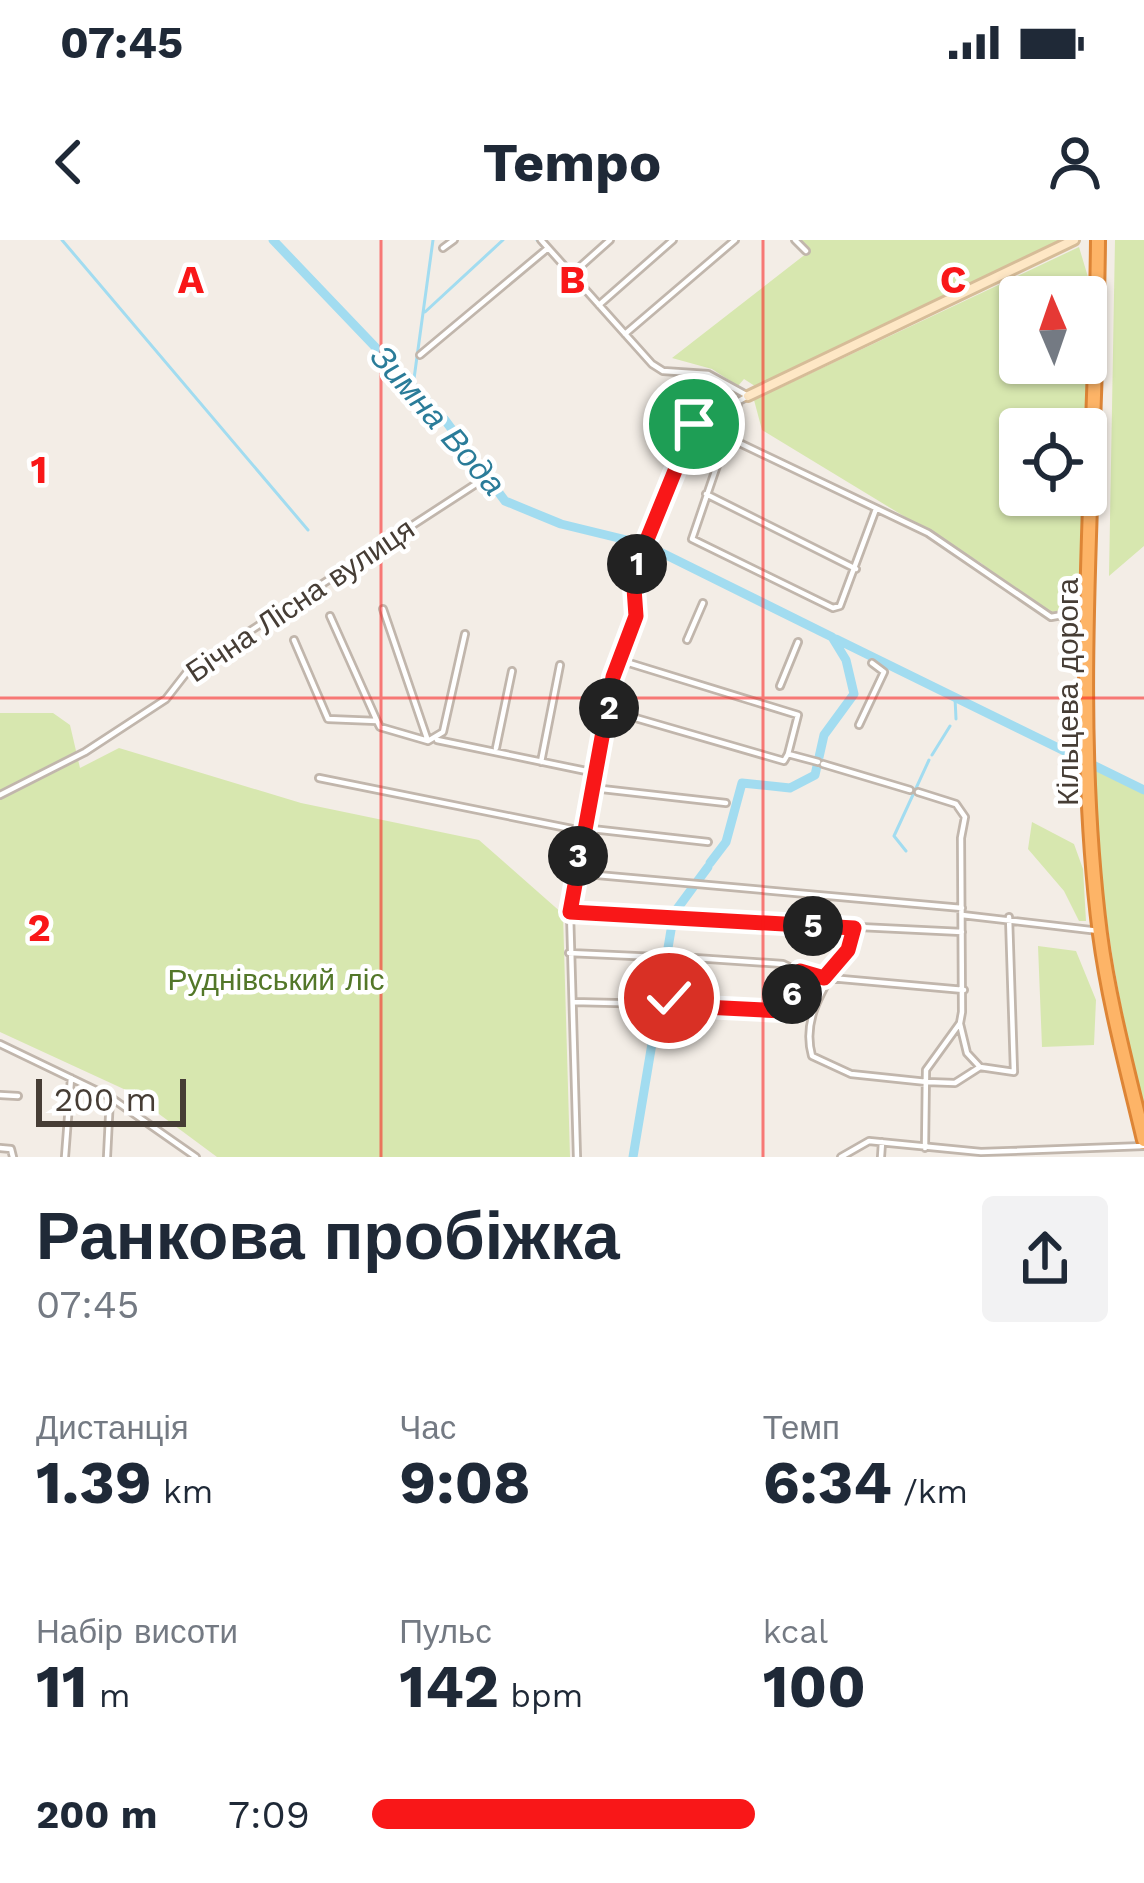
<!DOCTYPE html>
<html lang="uk">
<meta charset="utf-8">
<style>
body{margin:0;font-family:"Work Sans",sans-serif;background:#f2f2f3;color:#1f2937;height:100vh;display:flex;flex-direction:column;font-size:45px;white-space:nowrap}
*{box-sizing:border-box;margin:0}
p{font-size:39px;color:#747a83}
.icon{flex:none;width:66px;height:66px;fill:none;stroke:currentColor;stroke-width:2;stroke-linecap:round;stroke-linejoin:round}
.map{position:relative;height:917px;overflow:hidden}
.sheet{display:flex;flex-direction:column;background:#fff;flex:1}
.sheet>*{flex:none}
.needle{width:78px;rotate:358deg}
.fabs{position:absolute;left:999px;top:36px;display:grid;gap:24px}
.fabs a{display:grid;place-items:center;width:108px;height:108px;border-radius:12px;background:#fff;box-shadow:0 3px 9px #0004;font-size:60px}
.scale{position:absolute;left:36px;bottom:30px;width:150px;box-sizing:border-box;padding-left:12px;border:6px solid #463d35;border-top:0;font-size:33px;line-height:42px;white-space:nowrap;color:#463d35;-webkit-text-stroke:9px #fff;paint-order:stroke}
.pin{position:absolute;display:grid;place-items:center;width:102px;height:102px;color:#fff;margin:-51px;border:6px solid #fff;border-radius:50%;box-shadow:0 3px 12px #0007}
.km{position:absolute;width:60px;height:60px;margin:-30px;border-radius:50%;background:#222;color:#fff;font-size:33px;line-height:60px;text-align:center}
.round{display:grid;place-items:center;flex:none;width:126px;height:126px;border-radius:12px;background:#f2f2f3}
.overview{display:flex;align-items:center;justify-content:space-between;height:204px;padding:0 36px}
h1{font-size:66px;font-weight:700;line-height:90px}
.stats{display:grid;grid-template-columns:repeat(3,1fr);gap:18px;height:204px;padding:12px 36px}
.stats div{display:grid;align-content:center}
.stats b{font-size:60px;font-weight:700}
.stats small{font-size:33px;font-weight:400}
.stats p{font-size:33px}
ul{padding:0 36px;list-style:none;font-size:39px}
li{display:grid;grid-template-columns:192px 144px 1fr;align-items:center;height:90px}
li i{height:30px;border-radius:15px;background:#f91718}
.status{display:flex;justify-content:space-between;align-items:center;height:84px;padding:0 60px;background:#fff;direction:ltr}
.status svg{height:33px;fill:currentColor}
header{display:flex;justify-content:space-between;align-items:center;height:156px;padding:0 36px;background:#fff;font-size:54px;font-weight:700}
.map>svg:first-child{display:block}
</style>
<div class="status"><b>07:45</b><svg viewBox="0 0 49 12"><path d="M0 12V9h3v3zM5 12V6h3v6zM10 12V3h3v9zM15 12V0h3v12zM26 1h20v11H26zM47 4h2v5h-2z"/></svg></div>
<header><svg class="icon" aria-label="back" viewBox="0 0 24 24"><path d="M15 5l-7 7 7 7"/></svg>Tempo<svg class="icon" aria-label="person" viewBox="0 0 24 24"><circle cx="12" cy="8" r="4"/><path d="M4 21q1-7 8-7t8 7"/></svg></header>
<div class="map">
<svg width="1144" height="917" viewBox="0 0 1144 917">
<rect width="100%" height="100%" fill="#f3ede6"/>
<!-- green -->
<path fill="#d7e7af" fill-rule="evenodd" d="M797,0h262l-298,150 -17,-11 -6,7 -26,-17 -40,-11 135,-105z
M1115,0h29v306l-35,30z
M1079,7l9,30 -2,329 -41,9 -64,-52 -219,-133 -8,-30zM1020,57h66v66h-66zM1020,189h66v66h-66z
M0,473h53l17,12 10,43 39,-20 182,55 178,37 84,74 7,243h-353l-89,-66 -128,-59z
M1096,530l48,23v319c-26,-114 -48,-225 -48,-342z
M1032,582l42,22 9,25 3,52h-7l-15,-30 -36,-42z
M1038,706l38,5 20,49 -2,45 -52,2z"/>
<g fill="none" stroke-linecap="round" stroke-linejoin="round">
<!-- stream -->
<path stroke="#a2dcf0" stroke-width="3" d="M62,0l246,290
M537,0l7,8
M425,72l78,-72
M413,146l20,-146
M955,458l1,21
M932,515l18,-29
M906,611l-12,-15 35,-76"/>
<!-- river -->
<path stroke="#a2dcf0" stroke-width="9" d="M273,0l172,180 60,81 56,23 78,19
M650,307l182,90 14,23 8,34 -30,41 -9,40 -25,13 -48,-5 -16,59 -16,21
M836,399l308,151
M674,673l34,-46
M633,917l39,-233"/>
<defs>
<path id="street" d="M541,0l111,124 11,7 45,3 40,22
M795,0l11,11
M443,8l11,-8
M572,34l38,-34
M599,65l74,-65
M625,94l110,-94
M420,115l128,-107
M739,161l-47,138 141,69 7,-2 36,-97
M727,197l201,96 123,84 34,-6
M706,254l150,75
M383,369l45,132
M330,376l47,105
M294,400l34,79 49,2 3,6 48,14 15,-9 22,-98
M687,400l16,-37
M629,423l169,52 -10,39
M780,446l18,-44
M608,470l176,51 4,-7 30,8
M859,485l25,-53 -12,-9
M437,500l159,33
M496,508l16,-77
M541,522l19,-97
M823,524l87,26
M319,538l263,53
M593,548l133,15
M918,552l38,12 9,13 -4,21 1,174 -2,11 -34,47 -1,78
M0,555l85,-43 81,-53 21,-27 295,-192
M583,588l125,14
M575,633l387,35
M572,673l390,19
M962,675l137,16
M854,688c-12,42 -56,78 -42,128l39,18 76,8 28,1 25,-16 34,5 -5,-155
M569,713l88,4
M573,762l84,2
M666,762l116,9 18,-40
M660,764l9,-6 11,-41 103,7 25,12 156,14
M960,784l7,29 13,14
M0,804l110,53 86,60
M0,855l18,1
M0,908l11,1 2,8
M65,917l6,-79
M107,917l3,-60
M577,917l-7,-245 43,-235 23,-61 -3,-42 62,-149 53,-29
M841,917l28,-16 112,11 163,-6
M881,917l1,-15"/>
<path id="secondary" d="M748,156l326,-156"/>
<path id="highway" d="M1098,0c-2,230 -27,466 2,694 9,69 28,138 44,206"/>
</defs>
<!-- street casing -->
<use href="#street" stroke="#c1b6ac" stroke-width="10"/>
<!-- secondary casing -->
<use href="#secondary" stroke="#d6bc98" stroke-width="14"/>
<!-- highway casing -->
<use href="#highway" stroke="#dd8536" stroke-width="18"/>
<!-- street -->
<use href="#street" stroke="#fff" stroke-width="4.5"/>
<!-- secondary -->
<use href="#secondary" stroke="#fee7c5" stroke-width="8"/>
<!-- highway -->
<use href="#highway" stroke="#fdb467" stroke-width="12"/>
</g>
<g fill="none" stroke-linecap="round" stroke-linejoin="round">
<defs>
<path id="route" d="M669,758l15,8 98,5 18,-40 24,7 24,-28 6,-22 -284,-16 43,-235 23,-61 -3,-42 61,-150"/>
</defs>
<!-- route casing -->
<use href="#route" stroke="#fff" stroke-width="24"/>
<!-- route -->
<use href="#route" stroke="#f91718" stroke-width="15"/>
</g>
<!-- grid -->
<path fill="none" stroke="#f91718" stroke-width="3" stroke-opacity="0.55" d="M381,0v917M763,0v917M0,458h1144"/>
<g text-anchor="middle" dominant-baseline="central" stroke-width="9" stroke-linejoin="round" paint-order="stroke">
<!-- street labels -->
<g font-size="30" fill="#463d35" stroke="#fff">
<text transform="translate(300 360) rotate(-34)">Бічна Лісна вулиця</text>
<text transform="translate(1067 452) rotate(-90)">Кільцева дорога</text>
</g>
<!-- park labels -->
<g font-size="30" fill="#537729" stroke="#fff">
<text x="276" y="739">Руднівський ліс</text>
</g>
<!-- water labels -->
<g font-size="33" font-style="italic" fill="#2a7c99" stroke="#fff">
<text transform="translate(438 180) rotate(49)">Зимна Вода</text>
</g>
</g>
<g font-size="39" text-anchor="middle" font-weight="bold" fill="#f91718" stroke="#fff" stroke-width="9" stroke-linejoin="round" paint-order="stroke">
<text x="191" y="53">A</text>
<text x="572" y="53">B</text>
<text x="953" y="53">C</text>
<text x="39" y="243">1</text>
<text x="39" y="701">2</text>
</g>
</svg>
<div class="fabs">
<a><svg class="needle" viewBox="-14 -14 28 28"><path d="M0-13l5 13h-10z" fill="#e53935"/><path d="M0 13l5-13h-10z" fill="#747a83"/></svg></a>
<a><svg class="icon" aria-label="locate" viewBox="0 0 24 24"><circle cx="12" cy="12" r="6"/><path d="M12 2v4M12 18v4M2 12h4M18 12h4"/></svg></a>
</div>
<div class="scale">200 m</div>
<div class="pin" style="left:694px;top:184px;background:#1e9e55"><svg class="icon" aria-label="arrive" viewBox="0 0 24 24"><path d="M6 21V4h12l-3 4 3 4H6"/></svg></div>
<div class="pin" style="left:669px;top:758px;background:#d93025"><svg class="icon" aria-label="check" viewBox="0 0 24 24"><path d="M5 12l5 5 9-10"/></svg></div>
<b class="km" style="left:637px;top:324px">1</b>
<b class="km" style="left:609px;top:468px">2</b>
<b class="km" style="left:578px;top:616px">3</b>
<b class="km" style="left:813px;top:686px">5</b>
<b class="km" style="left:792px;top:754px">6</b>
</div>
<section class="sheet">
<div class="overview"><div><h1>Ранкова пробіжка</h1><p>07:45</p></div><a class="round"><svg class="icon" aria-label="share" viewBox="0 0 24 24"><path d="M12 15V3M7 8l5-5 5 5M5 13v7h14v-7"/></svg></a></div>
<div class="stats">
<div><p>Дистанція</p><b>1.39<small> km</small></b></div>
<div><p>Час</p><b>9:08</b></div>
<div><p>Темп</p><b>6:34<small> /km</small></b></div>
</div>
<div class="stats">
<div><p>Набір висоти</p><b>11<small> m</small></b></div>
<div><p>Пульс</p><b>142<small> bpm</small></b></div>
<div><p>kcal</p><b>100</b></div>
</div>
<ul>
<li><b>200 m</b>7:09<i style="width:52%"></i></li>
</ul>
</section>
